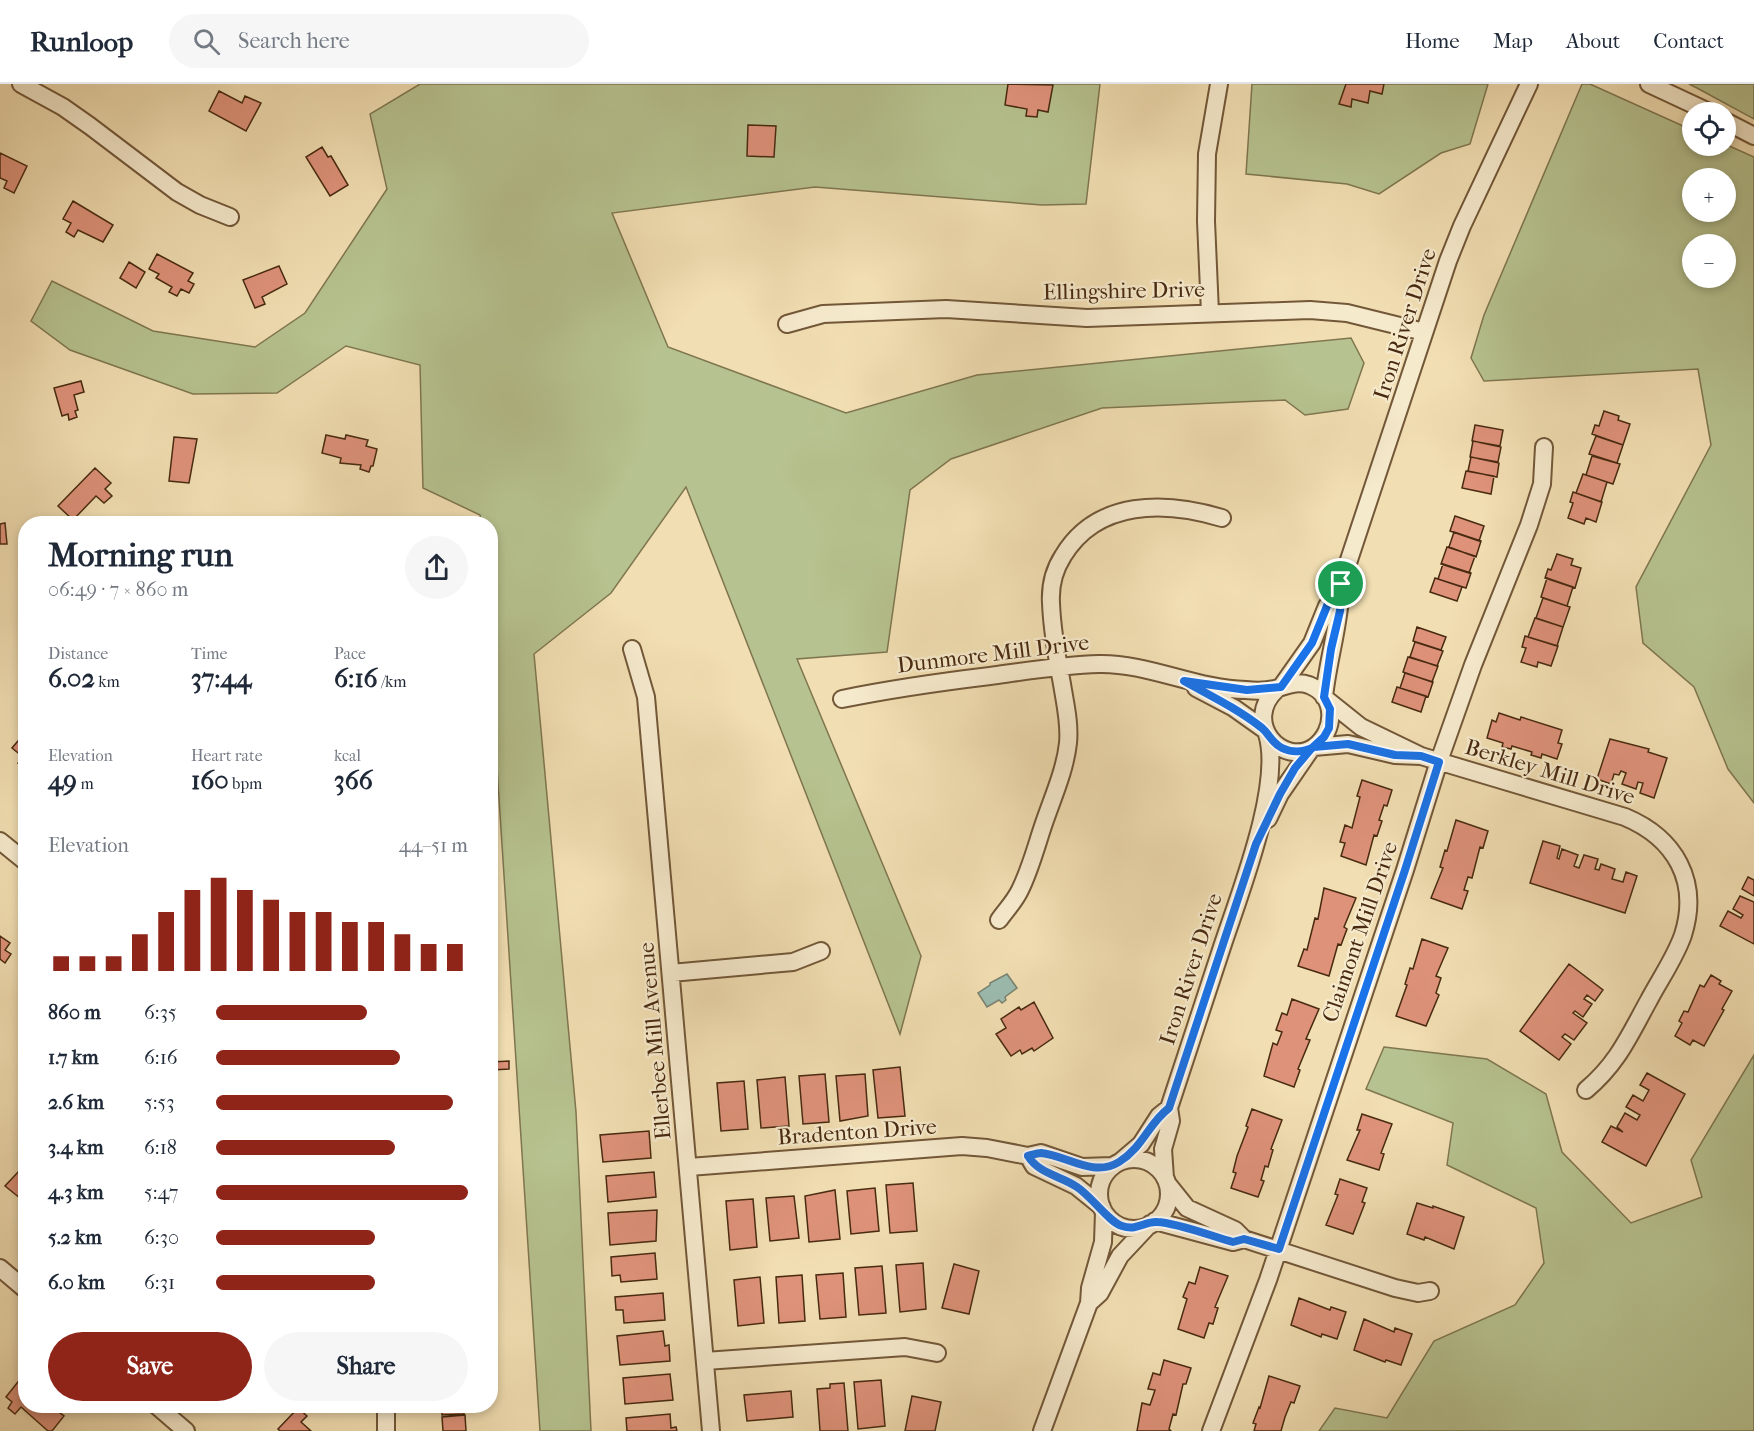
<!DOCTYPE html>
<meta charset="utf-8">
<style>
body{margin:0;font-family:"IM FELL French Canon",serif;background:#f6f6f7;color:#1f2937;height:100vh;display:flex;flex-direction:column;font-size:22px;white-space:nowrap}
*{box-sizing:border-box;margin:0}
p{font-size:20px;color:#747a83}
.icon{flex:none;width:33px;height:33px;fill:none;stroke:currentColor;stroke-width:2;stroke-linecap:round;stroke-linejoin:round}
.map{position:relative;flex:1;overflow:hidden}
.panel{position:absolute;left:18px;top:432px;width:480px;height:897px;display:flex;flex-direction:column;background:#fff;border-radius:24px;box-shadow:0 3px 9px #0003}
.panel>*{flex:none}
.controls{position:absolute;left:1682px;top:18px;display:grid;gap:12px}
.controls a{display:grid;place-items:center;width:54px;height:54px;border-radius:50%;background:#fff;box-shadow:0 3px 9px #0003;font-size:30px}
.pin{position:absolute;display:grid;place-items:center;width:51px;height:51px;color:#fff;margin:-26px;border:3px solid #fff;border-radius:50%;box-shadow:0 2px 6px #0007}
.round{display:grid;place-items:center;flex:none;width:63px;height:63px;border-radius:32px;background:#f6f6f7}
.summary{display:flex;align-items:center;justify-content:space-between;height:102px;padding:0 30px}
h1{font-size:33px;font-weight:700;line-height:45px}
.figures{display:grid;grid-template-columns:repeat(3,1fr);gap:9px;height:102px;padding:6px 30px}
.figures div{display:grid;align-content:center}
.figures b{font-size:26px;font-weight:700}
.figures small{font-size:16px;font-weight:400}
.figures p{font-size:16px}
.chart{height:168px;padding:12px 30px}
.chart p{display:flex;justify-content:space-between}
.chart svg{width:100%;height:108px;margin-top:6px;stroke:#8f2418;stroke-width:6}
.cta{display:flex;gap:12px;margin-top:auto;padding:12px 30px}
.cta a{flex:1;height:69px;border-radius:36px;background:#8f2418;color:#fff;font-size:24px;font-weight:700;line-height:69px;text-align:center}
.cta a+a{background:#f6f6f7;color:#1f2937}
ul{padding:0 30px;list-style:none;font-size:20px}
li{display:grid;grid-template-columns:96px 72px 1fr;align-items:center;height:45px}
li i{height:15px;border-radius:8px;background:#8f2418}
header{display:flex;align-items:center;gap:36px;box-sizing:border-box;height:84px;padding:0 30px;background:#fff;border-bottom:2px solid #e0e1e3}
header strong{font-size:28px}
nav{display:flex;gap:33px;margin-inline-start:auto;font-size:21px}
.search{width:420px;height:54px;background:#f6f6f7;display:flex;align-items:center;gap:15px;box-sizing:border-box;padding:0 21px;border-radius:33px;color:#747a83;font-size:22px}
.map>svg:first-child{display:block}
</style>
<header>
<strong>Runloop</strong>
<div class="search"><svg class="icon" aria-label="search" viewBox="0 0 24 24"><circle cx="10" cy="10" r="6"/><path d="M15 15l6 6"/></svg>Search here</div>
<nav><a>Home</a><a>Map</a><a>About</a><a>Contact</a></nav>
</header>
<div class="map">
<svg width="1754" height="1347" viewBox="0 0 1754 1347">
<rect width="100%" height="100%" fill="#f1deb2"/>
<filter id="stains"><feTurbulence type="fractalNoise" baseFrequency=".00333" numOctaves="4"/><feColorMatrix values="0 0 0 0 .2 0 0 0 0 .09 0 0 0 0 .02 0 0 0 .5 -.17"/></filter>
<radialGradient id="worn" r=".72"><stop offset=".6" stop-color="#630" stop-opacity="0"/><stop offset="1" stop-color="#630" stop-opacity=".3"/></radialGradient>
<!-- green -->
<path fill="#b6c28f" stroke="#7f7650" stroke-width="1.5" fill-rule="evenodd" d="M420,0h680l-14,120 -44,1 -227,-18 -203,26 56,134 178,66 131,-38 374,-37 13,25 -16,46 -43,6 -20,-15 -183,8 -151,51 -41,31 -23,162 -90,7 124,297 -21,78 -214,-547 -75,106 -77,61 42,458 15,319h-51l-49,-756 -1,-151 -9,-1 -1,-8 -57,-27 -3,-123 -74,-19 -69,47 -84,1 -123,-44 -39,-29 21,-40 101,50 102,16 50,-34 82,-124 -17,-75z
M1252,0h236l-18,60 -29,9 -62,41 -32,-10 -101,-10z
M1582,0h8l102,46v16l33,-2 29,13v646l-26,-34 -34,-82 -51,-44 -7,-56 75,-142 -13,-76 -214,12 -13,-23 13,-43zM1692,94h33v34h-33zM1692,160h33v34h-33z
M1689,0h65v35l-57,-31z
M1384,963l103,12 59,35 16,58 69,71 71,-26 -11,-37 63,-105v376h-435l16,-23 52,10 47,-77 81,-36 29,-42 -8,-55 -89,-43 6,-42 -87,-34z"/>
<!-- water -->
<path fill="#9bbcb0" stroke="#7a8270" stroke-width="1.5" d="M1007,890l10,14 -12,9 1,3 -4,3 -3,-3 -12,7 -9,-14 12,-8v-2z"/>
<!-- building -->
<path fill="#de927a" stroke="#482a10" stroke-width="1.5" d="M1008,0l45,1 -5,27 -10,-2 -1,7 -11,-1 1,-7 -22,-4z
M1346,0h38l-2,10 -12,-3 -2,12 -16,-4 -1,8 -12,-3z
M219,7l23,12 3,-7 16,7 -15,28 -37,-20z
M748,41l28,1 -2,31 -27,-1z
M322,63l6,10 3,-1 17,29 -18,11 -24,-39z
M0,69l27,13 -13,27 -10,-5 3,-7 -7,-3z
M73,117l40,24 -10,17 -25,-12 -4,7 -8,-5 5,-9 -8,-4z
M157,170l36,19 -5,8 6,3 -5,9 -8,-4 -4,7 -8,-4 3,-5 -16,-9 3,-4 -10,-5z
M129,178l16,10 -9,16 -16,-10z
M279,182l8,18 -25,13 3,7 -10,4 -12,-28z
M81,297l3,11 -10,3 4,15 -3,1 2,6 -8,3 -1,-6 -6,2 -8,-28z
M1604,327l15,5 -1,4 12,4 -7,21 -31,-11 3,-9 4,1z
M1475,341l28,5 -3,16 -28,-5z
M326,351l19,4 1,-4 22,5 -2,6 11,3 -4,17h-2l-2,6 -9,-3 1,-4 -21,-2 1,-5 -19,-5z
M1596,352l27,9 -6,18 -28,-9z
M174,353l23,2 -8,44 -20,-2z
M1473,357l28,6 -3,15 -28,-5z
M1592,372l28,8 -7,20 -27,-9z
M1471,373l28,6 -2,14 -29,-6z
M95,384l16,15 -6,6 7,7 -8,7 -8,-7 -23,24 -15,-14z
M1466,387l28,5 -3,18 -29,-6z
M1583,390l24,8 -6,20 -25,-9z
M1573,408l29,10 -6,20 -10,-4 -2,6 -16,-6 5,-15 -3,-1z
M1455,432l29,10 -5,15 -29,-10z
M5,439l2,21h-7v-20z
M1454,448l27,9 -5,16 -27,-10z
M1447,463l28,9 -6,17 -28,-9z
M1557,470l16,5 -2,6 10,3 -6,20 -30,-10 3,-9 3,1z
M1443,480l28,9 -5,15 -28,-9z
M1435,494l27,9 -5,14 -27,-9z
M1547,494l26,9 -6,19 -26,-9z
M1543,514l27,9 -7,20 -27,-9z
M1535,534l28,9 -6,19 -29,-9z
M1417,543l29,10 -5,13 -28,-9z
M1525,552l33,10 -7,20 -13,-4 -1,5 -16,-5 5,-14 -4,-1z
M1415,558l28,9 -6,15 -27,-9z
M1408,573l30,9 -6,16 -29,-10z
M1405,589l28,9 -5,15 -28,-9z
M1397,603l29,9 -5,16 -29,-10z
M1499,629l21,7 1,-3 41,13 -4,13 4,1 -5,15 -15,-5 -1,4 -10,-3 1,-3 -20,-6 -1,3 -9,-2 1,-4 -16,-5 5,-18 4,2z
M24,650l2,1v34l-8,-6 5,-6 -11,-9z
M1610,655l39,10 -1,3 19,6 -13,40 -14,-5 3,-10 -5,-1 -2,7 -14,-5 4,-11 -5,-2 -2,4 -5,-1 -3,10 -14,-5z
M1362,696l30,10 -5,16 -3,-1 -5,15 3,1 -5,15 -3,-1 -8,30 -25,-9 4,-13 -5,-1 5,-17 7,3 8,-31 -3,-1z
M1456,736l32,11 -5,17 -3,-1 -8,31 -4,-1 -4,13 4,1 -6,18 -31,-11 12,-30 -3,-1 5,-17 2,1z
M1543,757l17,5 -3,12 2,1 3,-10 16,6 -4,11 5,2 5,-13 14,4 -3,10 4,1 2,-6 14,5 -3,10 11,3 3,-10 11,4 -12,37 -95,-30z
M1748,793l6,3v16l-12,-7z
M1324,804l32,10 -12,29 3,2 -6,16 -3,-1 -9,32 -31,-10 6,-17 3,1 8,-32 3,1z
M1740,812l14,6v42l-34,-18 8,-15 13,7 2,-3 -10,-6z
M0,852l10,7 -5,7 6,4 -6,9 -5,-4z
M1422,855l26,9 -12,28 5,2 -5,15 3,2 -13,31 -30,-10 11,-31 -2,-1 5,-16 3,1z
M1569,880l34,26 -8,11 -8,-6 -3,4 8,5 -9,13 -8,-6 -2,2 14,10 -13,17 -9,-6 -3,3 9,7 -12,16 -39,-29z
M1711,891l10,6 -2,3 13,7 -10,18 2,1 -20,36 -11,-6 -3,5 -15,-9 7,-13 -3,-2 5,-10 4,1 12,-27 4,2z
M1292,915l27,10 -13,30 4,1 -12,29 2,1 -6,17 -30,-11 9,-33 4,2 5,-13 -6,-2 6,-17 5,2z
M1034,918l19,36 -19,13 -2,-3 -10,6 -2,-4 -9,6 -15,-22 10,-6 -5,-9 18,-12 2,3z
M509,977v8l-17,1v-8z
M900,983l5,49 -27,2 -5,-48z
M1647,989l38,21 -39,72 -44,-24 9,-16 12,6 -6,-5 8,-14 12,7 3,-5 -14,-8 7,-12 10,6 6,-11 -9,-5z
M825,990l4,48 -26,2 -4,-48z
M865,990l3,42 -28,5 -4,-45z
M785,993l4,49 -28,2 -4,-48z
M744,997l4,48 -27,2 -4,-48z
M1252,1025l30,11 -11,29 2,1 -5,17 -3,-1 -4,14 3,1 -6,16 -27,-9 5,-15 -3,-1 4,-16 11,-29 -2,-1z
M1362,1030l30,10 -11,29 3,1 -5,16 -32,-10 13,-30h-3z
M649,1047l2,27 -48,4 -3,-27z
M20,1086l6,5v28l-21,-17z
M654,1088l2,25 -48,5 -2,-26z
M1340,1095l27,9 -5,14 3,1 -12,31 -27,-9 12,-30 -3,-1z
M913,1099l4,48 -27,2 -4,-48z
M875,1104l4,43 -28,3 -4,-43z
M835,1106l5,49 -31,3 -4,-46z
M794,1112l5,42 -29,3 -4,-43z
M753,1115l4,48 -27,3 -4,-49z
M1417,1119l16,5v-2l31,11 -10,32 -29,-12 -1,3 -17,-6z
M657,1126l-1,31 -46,4 -2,-32z
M655,1169l2,26 -36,3 -1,-7 -8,1 -1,-19z
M923,1179l3,46 -26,3 -4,-47z
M954,1180l25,7 -10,43 -27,-6z
M882,1182l4,47 -27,2 -4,-47z
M1200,1183l28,9 -13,31 3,1 -5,16 -4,-1 -5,15 -26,-9 9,-30 -4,-2 6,-15 6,2z
M843,1189l3,44 -26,2 -4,-44z
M802,1191l3,46 -26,2 -3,-46z
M760,1193l4,46 -26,3 -4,-46z
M663,1209l2,27 -41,3 -1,-13h-7l-1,-13z
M1299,1214l31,12 1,-3 15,5 -9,27 -15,-5 -1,3 -30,-12z
M1364,1235l30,13 1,-4 17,6 -11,31 -15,-5 -1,2 -31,-12z
M663,1247l2,15 4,-1 1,16 -50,4 -3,-29z
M1164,1276l27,8 -5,16h-3l-7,31 -3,-1 -4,15 2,2h-34l5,-28 8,2 5,-15 -7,-1 5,-16 7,2z
M670,1290l3,26 -48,4 -2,-26z
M1269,1292l31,10 -6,17 -3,-1 -6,15 -4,14h-27l2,-7 -3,-1 6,-16 1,1z
M21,1294l5,4v24h25l13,10 -12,15h-4l-27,-24 -6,7 -7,-6 4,-6 -6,-5z
M881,1296l4,46 -27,3 -4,-47z
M844,1299l4,48h-28l-3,-42 13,-1v-4z
M791,1307l2,26 -46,4 -3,-26z
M912,1312l29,6 -6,29h-30z
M442,1322h21l1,8 -22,1z
M298,1324l9,8 -6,6 10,9h-31l-2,-2z
M670,1330l1,14 5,-1 1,4h-50l-1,-13z
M465,1331l1,16h-23l-1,-14z"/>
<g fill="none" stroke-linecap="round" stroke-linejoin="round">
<defs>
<path id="minor" d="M21,0l42,23 27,19 87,66 23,13 30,12
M1649,0l60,28
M1725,37l29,15
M1210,229l-4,-92 1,-67 12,-70
M787,240l36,-10 123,-5 141,9 223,-8 37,3 77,19
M632,565l14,48 65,734
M1281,603l31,-44 15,-37 14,-22 107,-323 14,-35 67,-142
M1196,604l38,20 31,22
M1324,613c4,-38 16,-74 17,-112
M842,615c49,-10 98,-17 148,-23 36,-5 72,-11 109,-12 49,-1 97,25 147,26 10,1 23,1 32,-2 11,-3 19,-7 31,-3 28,11 27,46 5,62 -31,21 -73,-25 -37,-58
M1314,663l34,-3 47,11 26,1 -60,-29 -35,-28
M1421,672l204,61c50,21 75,64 58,118 -8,23 -23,44 -34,65 -20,36 -31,63 -63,90
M1268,735l12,-25 31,-45
M0,757l26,21
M999,836c7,-10 16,-19 21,-30 10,-20 16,-43 23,-64 9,-27 22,-55 25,-83 2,-20 -3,-40 -6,-59 -5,-26 -10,-54 -11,-81 -1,-17 3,-33 12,-47 34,-57 103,-55 159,-38
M671,889l122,-11 28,-11
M1028,1072l6,10 42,20 26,21
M1099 1110a35 35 0 1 1 70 0a35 35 0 1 1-70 0Z
M1121,1077l20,-17 18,-28 10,-8
M689,1083l273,-21 25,2 41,8 13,-3 41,14 30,-1
M1165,1094l-2,-29 8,-28 -2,-13c18,-54 36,-108 53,-161 17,-52 61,-162 45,-213
M1167,1099l20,25 48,22 9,9 151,49 23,5 12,-2
M1155,1137l78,21 11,-3
M0,1184l26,22
M1089,1219l11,-10 20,-37 30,-32
M705,1277l200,-14 32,6
M157,1322l29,25
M386,1322v25
M1042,1347l47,-128 1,-15 13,-46 1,-30
M1211,1347l57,-151 137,-410 34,-109 34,-96 56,-140 13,-41 2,-37"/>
</defs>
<!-- minor casing -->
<use href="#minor" stroke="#725738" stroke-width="20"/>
<!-- minor -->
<use href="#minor" stroke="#f6eacd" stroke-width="16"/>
</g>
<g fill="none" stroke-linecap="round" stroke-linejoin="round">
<defs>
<path id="route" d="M1341,500l-1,27 -9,38 -7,48 6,12 -1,19 -5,9 -13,12 -16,19 -15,26 -24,50 -87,264c-21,16 -25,38 -50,54 -26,16 -53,-7 -78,-9 -4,0 -9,2 -13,3 11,18 33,20 49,31 15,10 32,35 45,39 16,5 23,-5 35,-4 21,1 54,14 76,20l11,-3 35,10 126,-379 34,-108 -18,-6 -26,-1 -47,-11 -34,3c-10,5 -22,6 -32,1 -10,-5 -13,-14 -20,-20 -24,-19 -51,-32 -78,-47l63,9 34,-3 31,-44 15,-37 14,-22"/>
</defs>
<!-- route casing -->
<use href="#route" stroke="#fff" stroke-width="12"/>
<!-- route -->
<use href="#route" stroke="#1a73e8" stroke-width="8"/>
</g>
<g text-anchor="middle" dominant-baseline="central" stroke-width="4.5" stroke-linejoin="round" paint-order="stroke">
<!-- street labels -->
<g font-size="22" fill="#482a10" stroke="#f6eacd">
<text transform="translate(1124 207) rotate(-1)">Ellingshire Drive</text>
<text transform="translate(1405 240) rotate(-72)">Iron River Drive</text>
<text transform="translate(993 570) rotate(-7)">Dunmore Mill Drive</text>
<text transform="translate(1550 688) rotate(17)">Berkley Mill Drive</text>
<text transform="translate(1360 848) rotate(-71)">Claimont Mill Drive</text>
<text transform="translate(1191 885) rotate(-72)">Iron River Drive</text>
<text transform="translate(655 957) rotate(-95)">Ellerbee Mill Avenue</text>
<text transform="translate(857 1048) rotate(-4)">Bradenton Drive</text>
</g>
</g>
<rect width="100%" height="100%" filter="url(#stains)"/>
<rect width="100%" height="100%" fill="url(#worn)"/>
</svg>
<div class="controls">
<a><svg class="icon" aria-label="locate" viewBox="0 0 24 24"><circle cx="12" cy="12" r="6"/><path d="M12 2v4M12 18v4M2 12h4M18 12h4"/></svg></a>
<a>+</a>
<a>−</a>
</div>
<div class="pin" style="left:1341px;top:500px;background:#1e9e55"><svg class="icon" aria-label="arrive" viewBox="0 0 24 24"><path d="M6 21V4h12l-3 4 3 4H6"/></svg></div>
<section class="panel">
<div class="summary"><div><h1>Morning run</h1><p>06:49 · 7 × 860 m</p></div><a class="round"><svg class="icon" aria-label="share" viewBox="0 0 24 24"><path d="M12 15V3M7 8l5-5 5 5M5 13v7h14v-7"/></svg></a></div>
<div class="figures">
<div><p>Distance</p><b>6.02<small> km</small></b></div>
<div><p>Time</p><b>37:44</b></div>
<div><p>Pace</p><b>6:16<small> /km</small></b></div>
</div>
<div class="figures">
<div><p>Elevation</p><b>49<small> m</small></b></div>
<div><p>Heart rate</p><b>160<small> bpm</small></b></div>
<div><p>kcal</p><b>366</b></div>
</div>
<div class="chart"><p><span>Elevation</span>44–51 m</p>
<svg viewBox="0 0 160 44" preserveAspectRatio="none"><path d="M5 44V38M15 44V38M25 44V38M35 44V29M45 44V20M55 44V11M65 44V6M75 44V11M85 44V15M95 44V20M105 44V20M115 44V24M125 44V24M135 44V29M145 44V33M155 44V33"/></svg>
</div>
<ul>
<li><b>860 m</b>6:35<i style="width:60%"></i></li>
<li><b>1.7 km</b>6:16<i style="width:73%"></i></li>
<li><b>2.6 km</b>5:53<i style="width:94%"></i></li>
<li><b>3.4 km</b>6:18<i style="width:71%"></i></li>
<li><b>4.3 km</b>5:47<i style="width:100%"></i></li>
<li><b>5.2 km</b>6:30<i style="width:63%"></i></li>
<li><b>6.0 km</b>6:31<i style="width:63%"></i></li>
</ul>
<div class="cta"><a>Save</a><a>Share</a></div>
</section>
</div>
